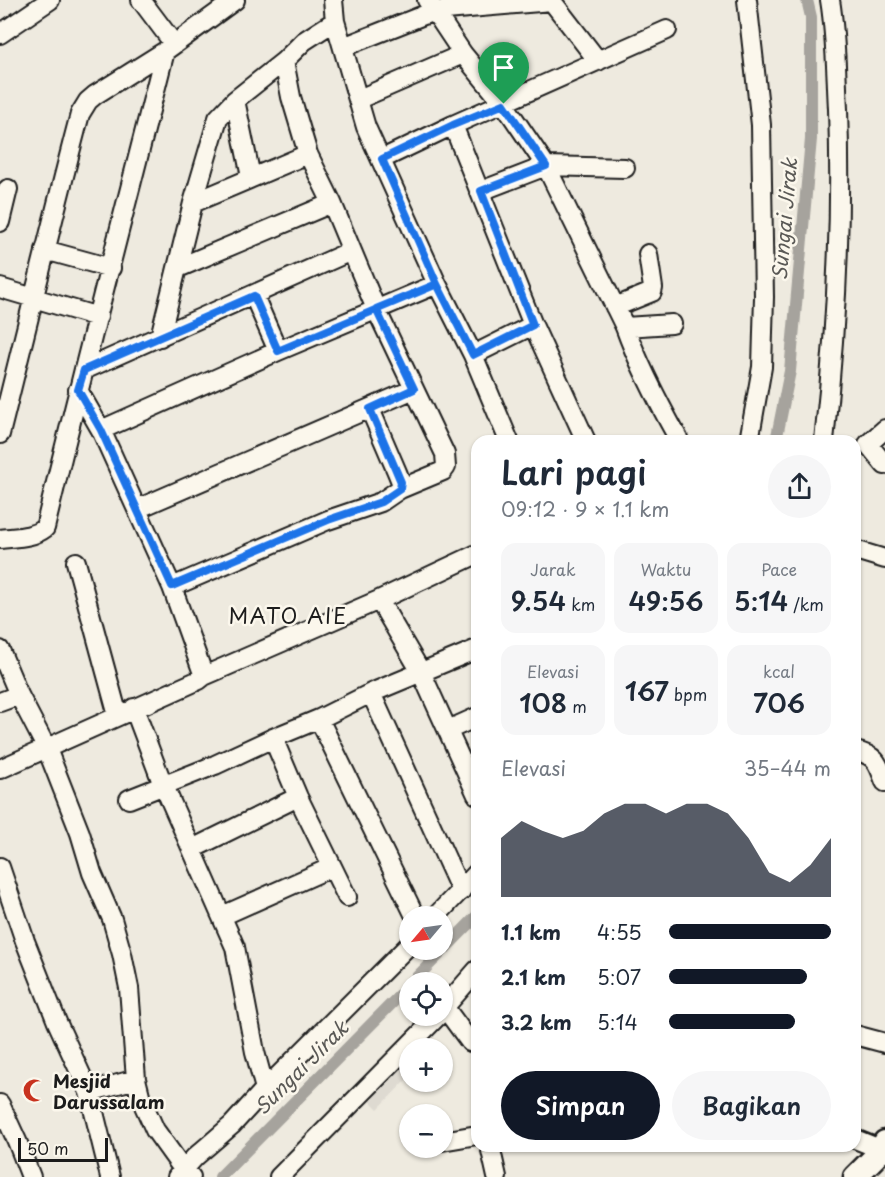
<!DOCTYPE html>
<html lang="id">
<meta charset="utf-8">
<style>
body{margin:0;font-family:"Playpen Sans",sans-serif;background:#f6f6f7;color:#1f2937;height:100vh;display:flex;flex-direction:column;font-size:22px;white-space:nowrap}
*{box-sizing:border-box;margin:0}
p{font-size:20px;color:#747a83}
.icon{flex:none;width:33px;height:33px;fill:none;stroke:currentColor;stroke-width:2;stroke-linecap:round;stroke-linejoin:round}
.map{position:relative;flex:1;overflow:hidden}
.sheet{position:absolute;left:471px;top:435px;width:390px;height:717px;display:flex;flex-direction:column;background:#fff;border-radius:18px;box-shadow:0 2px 4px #0004}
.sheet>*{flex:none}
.needle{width:39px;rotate:241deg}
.controls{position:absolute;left:399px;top:906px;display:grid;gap:12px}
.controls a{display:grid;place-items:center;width:54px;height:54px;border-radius:50%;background:#fff;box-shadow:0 2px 4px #0004;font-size:30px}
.scale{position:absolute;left:18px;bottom:15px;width:90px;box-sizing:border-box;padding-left:6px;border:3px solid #1c1c1c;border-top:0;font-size:16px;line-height:21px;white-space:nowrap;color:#1c1c1c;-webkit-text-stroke:4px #fbf7ec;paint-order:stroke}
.pin{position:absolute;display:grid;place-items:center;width:51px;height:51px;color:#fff;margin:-62px -26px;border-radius:50% 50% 50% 0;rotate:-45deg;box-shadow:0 0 6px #0007}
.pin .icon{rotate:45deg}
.round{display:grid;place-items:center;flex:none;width:63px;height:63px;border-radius:32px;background:#f6f6f7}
.headline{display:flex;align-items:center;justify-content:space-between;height:102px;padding:0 30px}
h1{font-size:33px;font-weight:600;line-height:45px}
.stats{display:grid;grid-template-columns:repeat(3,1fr);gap:9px;height:102px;padding:6px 30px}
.stats div{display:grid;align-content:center;border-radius:15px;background:#f6f6f7;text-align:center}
.stats b{font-size:26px;font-weight:600}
.stats small{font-size:16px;font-weight:400}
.stats p{font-size:16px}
.chart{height:168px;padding:12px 30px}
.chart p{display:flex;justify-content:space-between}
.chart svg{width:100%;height:108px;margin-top:6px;fill:#111827;opacity:.7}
.cta{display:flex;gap:12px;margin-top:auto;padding:12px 30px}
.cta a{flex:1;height:69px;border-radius:36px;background:#111827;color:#fff;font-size:24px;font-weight:600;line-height:69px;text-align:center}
.cta a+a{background:#f6f6f7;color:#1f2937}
ul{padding:0 30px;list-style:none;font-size:20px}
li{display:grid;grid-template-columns:96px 72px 1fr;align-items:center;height:45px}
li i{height:15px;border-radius:8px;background:#111827}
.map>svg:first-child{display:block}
</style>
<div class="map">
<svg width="885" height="1177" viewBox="0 0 885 1177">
<rect width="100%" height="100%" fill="#eeeadf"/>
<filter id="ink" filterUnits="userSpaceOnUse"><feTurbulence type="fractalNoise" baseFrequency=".0167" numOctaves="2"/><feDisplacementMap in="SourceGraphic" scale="12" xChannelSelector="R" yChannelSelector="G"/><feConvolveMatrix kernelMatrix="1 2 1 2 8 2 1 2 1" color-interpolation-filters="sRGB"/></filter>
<g filter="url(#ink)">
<!-- built -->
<path fill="#dedad1" d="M410,1048l-1,29 -31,32 -15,-15z"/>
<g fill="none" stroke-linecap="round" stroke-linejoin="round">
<!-- canal -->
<path stroke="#a6a39d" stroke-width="12" d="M776,441l14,-70 21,-232v-122l-4,-17
M412,982l65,-66
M220,1177l190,-192"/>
<defs>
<path id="minor" d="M141,0l33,44
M333,0l2,21 31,106 71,157 36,71 36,86
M427,0l36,54 41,50 42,62 79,2
M551,0l47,61
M747,0l14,125 3,172 -2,70 -13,74
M0,34l50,-34
M343,47l91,-36 118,-10
M284,61l7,36 17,57 24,49 44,106 69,145 1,13 -3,4 -43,18
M359,99l104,-45
M235,100l16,77
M453,125l80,200 53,116
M382,159l71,-34 214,-95
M481,191l65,-25 79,161
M193,203l115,-49
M0,222l8,-33
M45,250l66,18
M178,268l154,-65
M0,288l98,29
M254,296l24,55
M615,307l37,-15 1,-4 -5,-34
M672,324l-47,3c14,39 33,75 53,111
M160,337l33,-134 25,-85 17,-18 49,-39 20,-20 31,-20
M473,355l60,-30
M84,370l267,-119
M78,390l23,40 71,157 32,89
M885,429l-17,15 17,21
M101,430l177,-79 159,-67
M0,434c27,-107 52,-214 80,-320l8,-13 7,-6 70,-44 70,-51
M824,441c12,-111 18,-221 14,-332 -2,-37 -2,-73 -8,-109
M137,509l277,-120
M0,539c16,-2 32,-1 45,-11 38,-160 80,-318 120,-477
M855,550l30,9
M76,562l42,154
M172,587l156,-67 53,-18 19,-13 1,-7 -4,-10 -27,-63
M379,600l42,72 56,123
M0,650l19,45 28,54 33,84 12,40 20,46 10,35 7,34 7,91 5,20 14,31 28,39 8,8
M371,693l90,198
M0,702l19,-7
M134,708l26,69 75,170 20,105 10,37
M319,719l96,197
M448,730l29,-13
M273,738l25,59 49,100
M855,751c21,4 23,12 30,31
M0,769l199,-89 5,-4 175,-76 98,-46
M129,799l86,-34 58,-27 46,-19 52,-26 106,-44
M192,849l106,-52
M0,867l25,74 32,81 32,70 21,85
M222,916l110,-49
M436,916l41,-43
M445,1008l25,34
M442,1010l35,-40
M855,1035l30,8
M89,1092l47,-13
M0,1104l17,37 14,36
M855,1139l30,12
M442,1141l35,-6
M490,1146l7,31
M177,1177l18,-20 37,-32 33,-36 145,-145
M279,1177l159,-161"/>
<path id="major" d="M855,1177l27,-27 3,-8"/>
</defs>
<!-- minor casing -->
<use href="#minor" stroke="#1c1c1c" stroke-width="22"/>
<!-- major casing -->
<use href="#major" stroke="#1c1c1c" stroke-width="27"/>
<!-- minor -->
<use href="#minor" stroke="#fbf7ec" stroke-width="18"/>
<!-- major -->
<use href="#major" stroke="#fbf7ec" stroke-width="22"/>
</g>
</g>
<g fill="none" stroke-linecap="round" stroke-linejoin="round" filter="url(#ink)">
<defs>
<path id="route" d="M504,104l-51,21 -71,34 55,125 -159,67 -24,-55 -170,74 -6,20 23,40 71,156 156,-66 53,-18 19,-13 1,-7 -31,-73 44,-20 -38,-80 61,-25 36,71 60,-30 -52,-134 65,-25 -42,-62"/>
</defs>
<!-- route casing -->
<use href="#route" stroke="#fff" stroke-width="12"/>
<!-- route -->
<use href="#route" stroke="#1a73e8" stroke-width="8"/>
</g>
<!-- icons -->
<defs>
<symbol id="mosque-bare" viewBox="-9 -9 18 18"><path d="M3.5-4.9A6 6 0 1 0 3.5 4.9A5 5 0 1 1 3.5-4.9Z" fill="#c8321e" stroke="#fbf7ec" stroke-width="2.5" paint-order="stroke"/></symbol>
</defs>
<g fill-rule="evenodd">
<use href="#mosque-bare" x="18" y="1074" width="33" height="33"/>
</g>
<g text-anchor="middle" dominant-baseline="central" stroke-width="5" stroke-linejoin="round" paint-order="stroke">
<!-- poi labels -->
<g font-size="18" font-weight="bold" fill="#1c1c1c" stroke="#fbf7ec" text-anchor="start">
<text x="53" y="1080">Mesjid<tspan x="53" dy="21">Darussalam</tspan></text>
</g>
<!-- water labels -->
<g font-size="20" font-style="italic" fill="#5a5956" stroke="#fbf7ec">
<text transform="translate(784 219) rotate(-85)">Sungai Jirak</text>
<text transform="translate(301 1067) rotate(-45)">Sungai Jirak</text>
</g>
<!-- quarter labels -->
<g font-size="21" letter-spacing="1.5" fill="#1c1c1c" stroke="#fbf7ec">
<text x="288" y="615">MATO AIE</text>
</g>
</g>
</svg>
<div class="controls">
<a><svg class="needle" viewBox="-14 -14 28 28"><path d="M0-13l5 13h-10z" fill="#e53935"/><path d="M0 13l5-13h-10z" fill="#747a83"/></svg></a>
<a><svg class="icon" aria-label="locate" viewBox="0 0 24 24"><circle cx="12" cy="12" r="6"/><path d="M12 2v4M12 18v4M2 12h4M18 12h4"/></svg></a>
<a>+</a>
<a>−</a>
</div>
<div class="scale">50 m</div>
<div class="pin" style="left:504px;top:104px;background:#1e9e55"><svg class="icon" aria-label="arrive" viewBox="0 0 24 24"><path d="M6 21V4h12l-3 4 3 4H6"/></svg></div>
<section class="sheet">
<div class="headline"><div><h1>Lari pagi</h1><p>09:12 · 9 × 1.1 km</p></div><a class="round"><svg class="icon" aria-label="share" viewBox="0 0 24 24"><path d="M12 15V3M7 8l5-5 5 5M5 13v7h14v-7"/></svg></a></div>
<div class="stats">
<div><p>Jarak</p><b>9.54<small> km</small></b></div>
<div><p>Waktu</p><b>49:56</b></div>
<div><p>Pace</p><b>5:14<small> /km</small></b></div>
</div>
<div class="stats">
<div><p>Elevasi</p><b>108<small> m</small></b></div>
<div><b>167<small> bpm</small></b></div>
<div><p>kcal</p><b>706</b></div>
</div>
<div class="chart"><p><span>Elevasi</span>35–44 m</p>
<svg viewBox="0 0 160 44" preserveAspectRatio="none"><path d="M0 44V20L10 13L20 17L30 20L40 17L50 10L60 6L70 6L80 10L90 6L100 6L110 10L120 20L130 34L140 38L150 31L160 20V44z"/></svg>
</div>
<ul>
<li><b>1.1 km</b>4:55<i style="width:100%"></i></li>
<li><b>2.1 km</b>5:07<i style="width:85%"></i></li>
<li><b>3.2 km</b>5:14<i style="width:78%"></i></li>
</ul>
<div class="cta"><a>Simpan</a><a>Bagikan</a></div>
</section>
</div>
